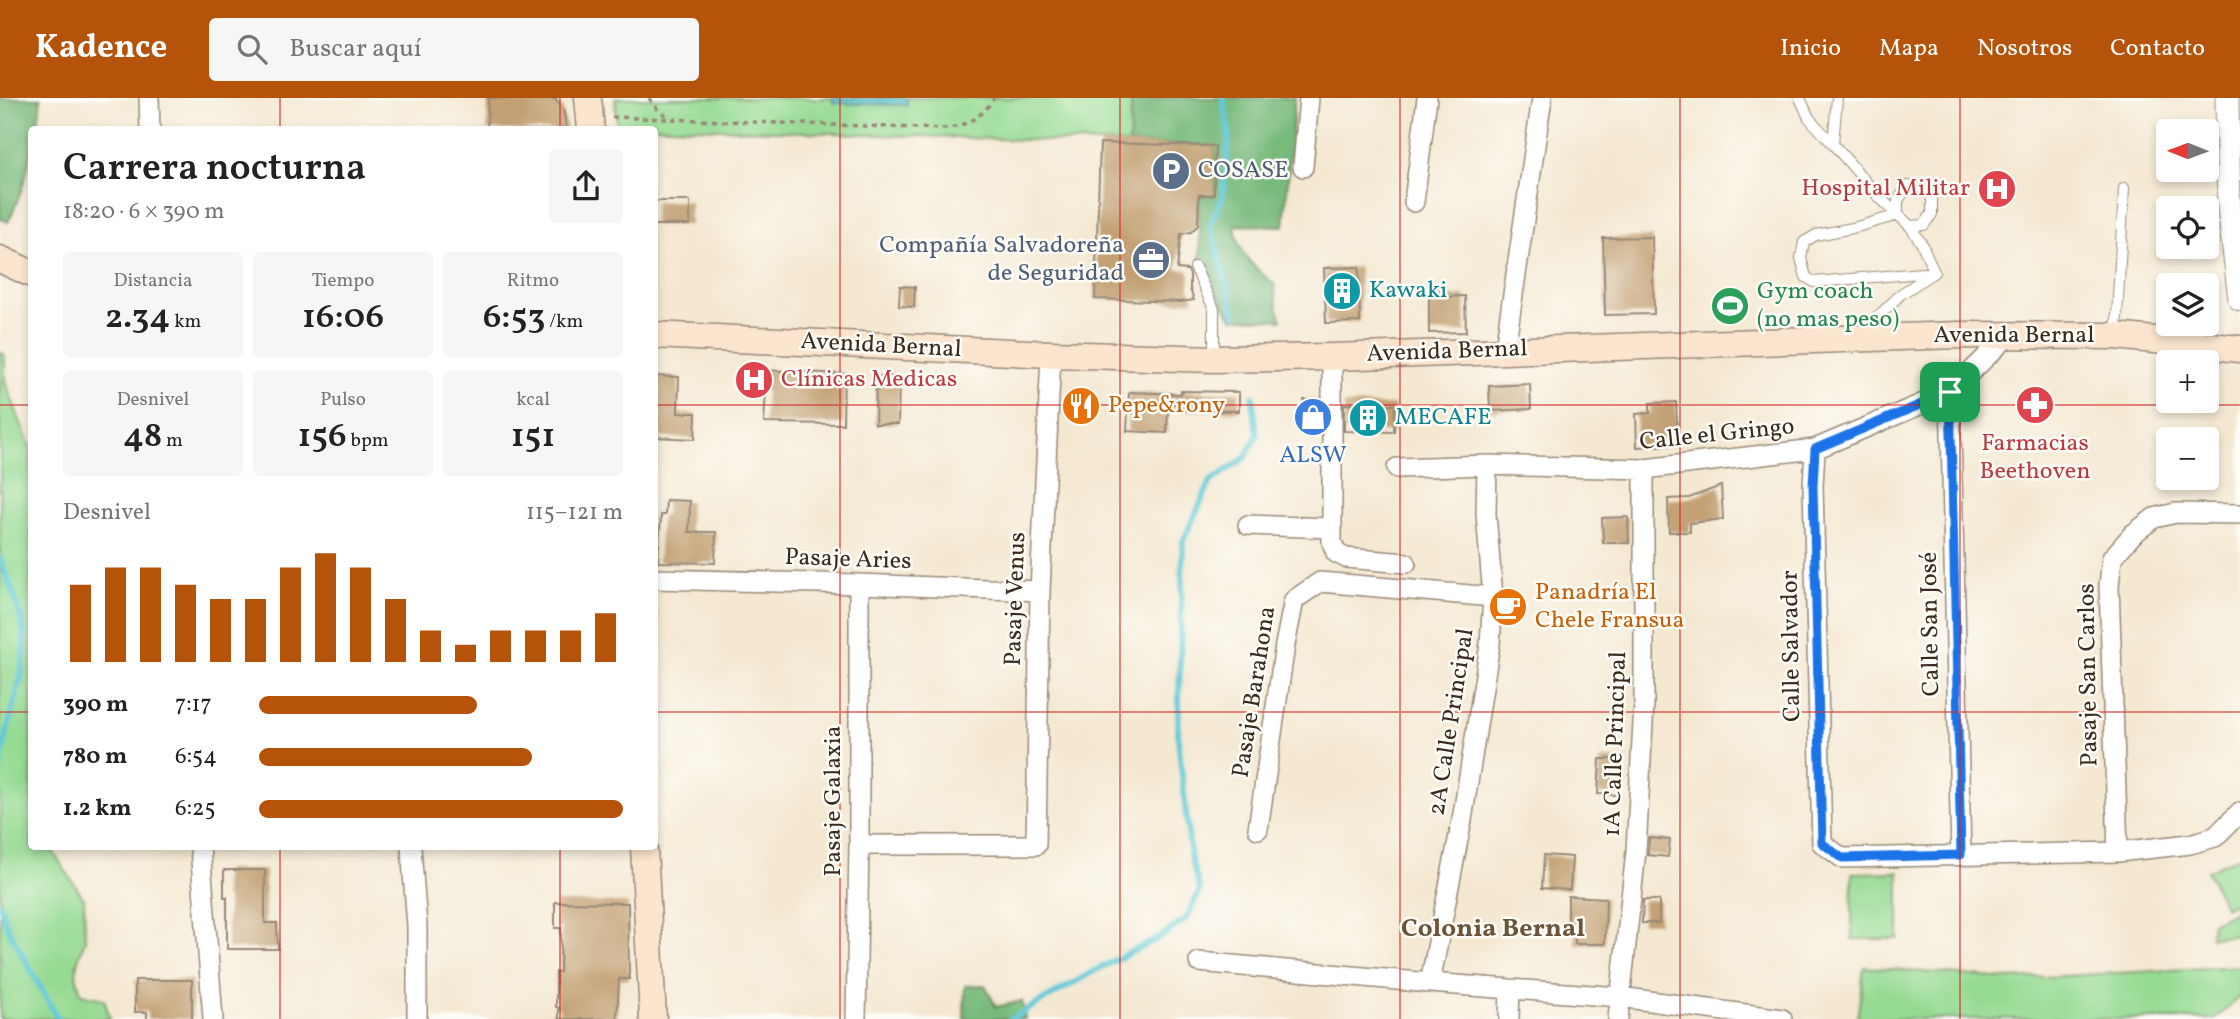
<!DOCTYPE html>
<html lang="es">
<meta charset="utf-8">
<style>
body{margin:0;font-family:Vollkorn,serif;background:#f6f6f6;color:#222;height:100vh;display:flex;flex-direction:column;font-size:26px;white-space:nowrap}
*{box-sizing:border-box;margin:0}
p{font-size:23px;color:#767676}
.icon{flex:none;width:38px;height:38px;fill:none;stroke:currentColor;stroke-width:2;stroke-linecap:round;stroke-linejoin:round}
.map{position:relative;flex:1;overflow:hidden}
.drawer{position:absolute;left:28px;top:28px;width:630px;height:724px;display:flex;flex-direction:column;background:#fff;border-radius:7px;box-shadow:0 4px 10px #0003}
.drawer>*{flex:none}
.needle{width:46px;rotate:271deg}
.buttons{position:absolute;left:2156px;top:21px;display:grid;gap:14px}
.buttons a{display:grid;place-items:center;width:63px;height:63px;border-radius:7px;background:#fff;box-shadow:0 4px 10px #0003;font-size:35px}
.pin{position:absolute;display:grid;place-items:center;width:60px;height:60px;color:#fff;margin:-30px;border-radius:14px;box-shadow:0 4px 10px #0006}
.round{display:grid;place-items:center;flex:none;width:74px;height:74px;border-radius:7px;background:#f6f6f6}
.head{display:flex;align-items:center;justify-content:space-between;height:119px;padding:0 35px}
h1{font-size:38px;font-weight:600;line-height:52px}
.metrics{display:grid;grid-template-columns:repeat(3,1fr);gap:10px;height:119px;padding:7px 35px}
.metrics div{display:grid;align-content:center;border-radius:7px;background:#f6f6f6;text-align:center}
.metrics b{font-size:35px;font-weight:600}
.metrics small{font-size:19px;font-weight:400}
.metrics p{font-size:19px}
.chart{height:196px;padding:14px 35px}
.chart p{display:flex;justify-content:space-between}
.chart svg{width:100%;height:126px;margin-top:7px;stroke:#b45309;stroke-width:6}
ul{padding:0 35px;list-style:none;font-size:23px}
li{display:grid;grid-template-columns:112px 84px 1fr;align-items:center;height:52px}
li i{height:18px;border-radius:9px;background:#b45309}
header{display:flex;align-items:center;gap:42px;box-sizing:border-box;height:98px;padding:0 35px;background:#b45309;color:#fff}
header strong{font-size:33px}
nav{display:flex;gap:38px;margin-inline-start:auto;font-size:24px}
.search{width:490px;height:63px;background:#f6f6f6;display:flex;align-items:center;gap:18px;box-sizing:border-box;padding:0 24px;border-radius:7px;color:#767676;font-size:26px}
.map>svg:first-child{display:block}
</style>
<header>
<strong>Kadence</strong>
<div class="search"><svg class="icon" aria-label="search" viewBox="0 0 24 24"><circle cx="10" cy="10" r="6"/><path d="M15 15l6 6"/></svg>Buscar aquí</div>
<nav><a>Inicio</a><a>Mapa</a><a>Nosotros</a><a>Contacto</a></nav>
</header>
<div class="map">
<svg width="2240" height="921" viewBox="0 0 2240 921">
<rect width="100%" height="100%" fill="#fdfcf7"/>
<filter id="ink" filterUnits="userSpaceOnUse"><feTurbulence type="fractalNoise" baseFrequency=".0143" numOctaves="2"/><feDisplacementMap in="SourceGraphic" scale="14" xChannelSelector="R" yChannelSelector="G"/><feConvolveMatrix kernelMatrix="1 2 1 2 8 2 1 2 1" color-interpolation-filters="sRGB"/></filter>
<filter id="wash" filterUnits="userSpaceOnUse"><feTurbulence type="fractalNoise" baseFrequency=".00686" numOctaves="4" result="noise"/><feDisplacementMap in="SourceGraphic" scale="28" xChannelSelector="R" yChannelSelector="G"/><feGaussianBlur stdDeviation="1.57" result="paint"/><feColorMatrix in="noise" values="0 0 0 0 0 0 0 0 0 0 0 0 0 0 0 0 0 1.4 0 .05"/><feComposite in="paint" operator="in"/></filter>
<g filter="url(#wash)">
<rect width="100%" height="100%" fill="#f4e8d1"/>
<!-- green -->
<path fill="#95da92" stroke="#688258" stroke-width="2" d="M615,0h517l-3,46 -512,-19z
M0,254l5,3v26l26,69 1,397h18l34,52 1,41 -8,23 -1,12 5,19 23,5 6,20h-110z
M2240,758v44l-15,8 -18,-37z
M1899,774v67h-47v-66z
M2240,811v26l-30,2 2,-14z
M2240,868v30l-25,23h-358l7,-52 144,12z"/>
<!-- forest -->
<path fill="#78ba7c" stroke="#5a724d" stroke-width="2" d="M0,0h41l-3,28v3l-6,1c0,31 -10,64 -24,92l-8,-4z
M1132,0h163l-11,128 -49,-1c2,28 18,42 39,59l3,22 5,14 -50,-2 -22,-36 -10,-24 -1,-63h15l1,-49 -86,-2z
M985,887l11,22 26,-6 3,18h-61l1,-33z"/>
<!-- water -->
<path fill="#5dc8d5" stroke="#4c797a" stroke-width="2" d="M833,0h74v7l-74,-2z"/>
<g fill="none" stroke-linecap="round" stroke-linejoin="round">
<!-- stream -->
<path stroke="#5dc8d5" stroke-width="6" d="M1223,0l6,38 -7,63 -12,25 25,91
M0,461c7,21 20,47 23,68 7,47 -18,94 -23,141
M0,807l7,22 51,92
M1011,921l85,-49 63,-32 27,-19 14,-29 -9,-31 -13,-121 5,-197 28,-60 34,-23 12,-23 -4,-38"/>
</g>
<g id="blocks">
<!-- building -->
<path fill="#c3a175" d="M488,0l67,1 8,10 4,21h-80z
M1100,45l115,3 -1,49h-15l-1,30 -7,7 -10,2 -4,35 11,1 2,5v14l4,11 -13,2 -86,-3z
M654,103h36v24h-36z
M1652,139l2,77 -49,1 -2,-77z
M1359,169l1,55 -34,1 -2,-55z
M900,188l15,1 -1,20 -15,-1z
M1465,198l1,36 -37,1v-36z
M743,271l101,5 -1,50 -79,-1 2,-32 -23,-1z
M654,278l25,1 -1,36h18l-1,26 -41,-2z
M876,278l23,1 -1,47h-23z
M1530,286l1,25 -41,2 -1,-25z
M1181,293l58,1v19l-71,-1 -1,23 -40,-2 2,-39 52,2z
M1304,302h16v33h-16z
M1676,304l2,43 -41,2 -1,-33 14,-1v-10z
M1344,306l51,1 -1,27 -50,-1z
M1721,388l2,33 -33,4v9h-21l-1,-33 21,-1z
M666,402l24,1 -1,31h27l-1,31 -57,-1 3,-47h4z
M1628,419l1,26h-26l-1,-25z
M1600,661h18v36l-20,-1z
M1649,740l21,2 -2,17 -20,-2z
M1544,757l28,2 -2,33 -28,-2z
M224,772h41v53h12l1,26h-51v-52h-3z
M1568,798l38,2 -1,46h-30v-10l-7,-1z
M1643,802h16v23h-17z
M555,804l73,1 1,76h-10l-2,40h-58v-11l-3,-1v-35h4l1,-44h-6z
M135,882h57v39h-45v-7h-12z"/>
</g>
</g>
<g filter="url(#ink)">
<use href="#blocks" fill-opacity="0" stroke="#988978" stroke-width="2"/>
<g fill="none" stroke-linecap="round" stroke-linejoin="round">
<defs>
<path id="service" d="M1800,0l9,20 24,26
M1837,0l-4,46 45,52 32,30 12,18 12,28
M1910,128l14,-1 8,-11v-17l-9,-9 -15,-2 -10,14v15l-45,13 -37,7 -12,7 -3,16 5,19 8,5 120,-10
M1195,169l19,42v49
M1860,236l41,-40 33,-22
M2116,237l8,-147"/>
<path id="minor" d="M149,0l1,32
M1303,69l6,-69
M1414,104l13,-104
M1505,251l37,-251
M1332,259v185l4,11 10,5 60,5
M1950,294l11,463
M1815,351l-2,37 9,357 20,15 276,-6 72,-8 25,-7 25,-25
M1397,370l90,-3 157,4 171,-20 135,-57 59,-57
M1248,427l83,3
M654,481l205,5 181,7
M1258,731l27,-184 9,-45 26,-18 173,15
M859,747h177l4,-254 11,-237
M200,749l13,172
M411,749l6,79v93
M2118,754l-9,-266 3,-28 21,-24 21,-16 22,-5 64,1
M1199,864l231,21 190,14 162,22
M1430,885l32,-163 28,-176 3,-47 -7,-83 1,-49
M856,921l3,-174v-261
M1509,921l1,-30
M1618,921l18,-168 8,-147v-235"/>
<path id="tertiary" d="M2227,0l2,110 11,91"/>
<path id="secondary" d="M588,0l3,32
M0,161l32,15
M654,237l397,19 163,5 118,-2 626,-22 158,1 124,13
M644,749l9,172"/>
</defs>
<!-- service casing -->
<use href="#service" stroke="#988978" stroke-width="12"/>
<!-- minor casing -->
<use href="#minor" stroke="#988978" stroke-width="22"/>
<!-- tertiary casing -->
<use href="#tertiary" stroke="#988978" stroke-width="25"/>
<!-- secondary casing -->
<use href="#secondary" stroke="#988978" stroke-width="29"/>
<!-- path -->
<path stroke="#988978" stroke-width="3.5" stroke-dasharray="5 5" stroke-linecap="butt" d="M649,0l9,12 10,7
M612,19l334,12c23,-5 36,-12 48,-31"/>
<!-- service -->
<use href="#service" stroke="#fff" stroke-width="10"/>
<!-- minor -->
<use href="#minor" stroke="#fff" stroke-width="19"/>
<!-- tertiary -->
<use href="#tertiary" stroke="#fff" stroke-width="23"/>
<!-- secondary -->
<use href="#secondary" stroke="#fce5cf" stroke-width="26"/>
</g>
</g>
<g fill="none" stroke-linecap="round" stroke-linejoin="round" filter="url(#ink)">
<defs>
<path id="route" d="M1950,294l11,463 -119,3 -20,-15 -9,-357 2,-37z"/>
</defs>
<!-- route casing -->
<use href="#route" stroke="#fff" stroke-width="14"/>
<!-- route -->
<use href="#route" stroke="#1a73e8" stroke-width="9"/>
</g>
<!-- grid -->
<path fill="none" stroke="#d62828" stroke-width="2" stroke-opacity="0.55" d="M280,0v32M560,0v32M840,0v921M1120,0v921M1400,0v921M1680,0v921M1960,0v921M0,307h32M654,307h1586M0,614h32M654,614h1586M280,749v172M560,749v172"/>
<!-- icons -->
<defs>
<symbol id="parking-disc" viewBox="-11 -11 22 22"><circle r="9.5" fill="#5c6f8a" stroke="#fdfcf7"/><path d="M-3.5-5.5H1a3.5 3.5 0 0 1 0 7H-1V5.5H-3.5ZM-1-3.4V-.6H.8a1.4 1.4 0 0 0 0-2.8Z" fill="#fff"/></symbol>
<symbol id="hospital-disc" viewBox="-11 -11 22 22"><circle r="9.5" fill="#e0444e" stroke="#fdfcf7"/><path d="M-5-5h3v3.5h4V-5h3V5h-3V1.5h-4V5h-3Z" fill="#fff"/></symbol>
<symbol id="office-disc" viewBox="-11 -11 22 22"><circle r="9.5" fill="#5c6f8a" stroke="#fdfcf7"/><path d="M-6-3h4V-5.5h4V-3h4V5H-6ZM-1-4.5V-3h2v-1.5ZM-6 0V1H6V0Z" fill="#fff"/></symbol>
<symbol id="building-disc" viewBox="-11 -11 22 22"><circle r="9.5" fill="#0f9aa8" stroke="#fdfcf7"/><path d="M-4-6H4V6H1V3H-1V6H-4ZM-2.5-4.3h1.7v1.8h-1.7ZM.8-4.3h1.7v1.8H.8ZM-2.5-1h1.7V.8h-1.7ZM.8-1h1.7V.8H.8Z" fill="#fff"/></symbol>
<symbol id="stadium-disc" viewBox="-11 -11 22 22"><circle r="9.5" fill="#2e9e5b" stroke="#fdfcf7"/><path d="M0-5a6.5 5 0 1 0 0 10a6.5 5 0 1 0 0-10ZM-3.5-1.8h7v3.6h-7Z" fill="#fff"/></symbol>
<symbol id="pharmacy-disc" viewBox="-11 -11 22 22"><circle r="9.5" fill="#e0444e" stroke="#fdfcf7"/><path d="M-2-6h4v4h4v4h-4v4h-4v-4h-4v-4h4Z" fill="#fff"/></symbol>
<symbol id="restaurant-disc" viewBox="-11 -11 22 22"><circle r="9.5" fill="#e8710a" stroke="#fdfcf7"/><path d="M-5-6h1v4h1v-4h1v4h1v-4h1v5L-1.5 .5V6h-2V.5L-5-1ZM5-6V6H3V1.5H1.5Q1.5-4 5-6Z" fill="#fff"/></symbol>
<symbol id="shop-disc" viewBox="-11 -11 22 22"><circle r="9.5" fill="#3f7fe0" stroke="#fdfcf7"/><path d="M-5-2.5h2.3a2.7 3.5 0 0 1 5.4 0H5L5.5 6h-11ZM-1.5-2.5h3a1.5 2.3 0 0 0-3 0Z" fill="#fff"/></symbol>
<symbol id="cafe-disc" viewBox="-11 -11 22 22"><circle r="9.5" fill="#e8710a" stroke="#fdfcf7"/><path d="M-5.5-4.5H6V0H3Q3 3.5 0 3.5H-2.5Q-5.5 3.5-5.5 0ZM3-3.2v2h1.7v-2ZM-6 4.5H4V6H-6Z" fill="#fff"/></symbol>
</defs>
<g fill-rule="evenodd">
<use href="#parking-disc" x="1149" y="51" width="44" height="44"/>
<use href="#hospital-disc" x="1975" y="69" width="44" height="44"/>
<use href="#office-disc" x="1129" y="140" width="44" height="44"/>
<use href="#building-disc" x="1320" y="171" width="44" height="44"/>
<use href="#stadium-disc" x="1708" y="186" width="44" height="44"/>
<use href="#hospital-disc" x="732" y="260" width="44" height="44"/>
<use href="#pharmacy-disc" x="2013" y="285" width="44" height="44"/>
<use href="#restaurant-disc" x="1059" y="286" width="44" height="44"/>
<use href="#shop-disc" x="1291" y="297" width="44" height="44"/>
<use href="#building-disc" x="1346" y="298" width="44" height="44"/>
<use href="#cafe-disc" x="1486" y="487" width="44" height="44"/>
</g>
<g text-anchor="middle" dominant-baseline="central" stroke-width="5" stroke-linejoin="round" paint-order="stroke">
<!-- service labels -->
<g font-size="24" fill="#4e5e75" stroke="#fdfcf7" text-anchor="start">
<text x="1198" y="73">COSASE</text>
<text x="1124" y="148" text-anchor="end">Compañía Salvadoreña<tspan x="1124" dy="28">de Seguridad</tspan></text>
</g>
<!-- health labels -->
<g font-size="24" fill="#be3a42" stroke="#fdfcf7" text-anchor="end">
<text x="1970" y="91">Hospital Militar</text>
<text x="781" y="282" text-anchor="start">Clínicas Medicas</text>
<text x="2035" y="346" text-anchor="middle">Farmacias<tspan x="2035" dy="28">Beethoven</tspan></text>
</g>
<!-- culture labels -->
<g font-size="24" fill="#0d838f" stroke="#fdfcf7" text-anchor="start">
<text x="1369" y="193">Kawaki</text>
<text x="1395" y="320">MECAFE</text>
</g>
<!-- leisure labels -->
<g font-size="24" fill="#27864d" stroke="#fdfcf7" text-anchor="start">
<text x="1757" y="194">Gym coach<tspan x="1757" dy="28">(no mas peso)</tspan></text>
</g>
<!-- street labels -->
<g font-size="24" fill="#3b2a1e" stroke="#fdfcf7">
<text x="2014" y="238">Avenida Bernal</text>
<text transform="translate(881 248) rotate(3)">Avenida Bernal</text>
<text transform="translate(1447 254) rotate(-2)">Avenida Bernal</text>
<text transform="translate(1717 337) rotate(-6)">Calle el Gringo</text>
<text transform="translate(848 462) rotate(2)">Pasaje Aries</text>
<text transform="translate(1016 501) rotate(-88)">Pasaje Venus</text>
<text transform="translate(1931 526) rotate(-91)">Calle San José</text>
<text transform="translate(1792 548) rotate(-91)">Calle Salvador</text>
<text transform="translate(2089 577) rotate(-91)">Pasaje San Carlos</text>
<text transform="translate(1255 594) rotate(-81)">Pasaje Barahona</text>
<text transform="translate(1452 624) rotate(-81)">2A Calle Principal</text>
<text transform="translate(1616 646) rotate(-88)">1A Calle Principal</text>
<text transform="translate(834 703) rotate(-90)">Pasaje Galaxia</text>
</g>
<!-- food labels -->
<g font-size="24" fill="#c56008" stroke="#fdfcf7" text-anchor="start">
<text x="1108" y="308">Pepe&amp;rony</text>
<text x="1535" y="495">Panadría El<tspan x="1535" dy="28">Chele Fransua</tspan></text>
</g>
<!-- shop labels -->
<g font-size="24" fill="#366cbe" stroke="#fdfcf7">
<text x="1313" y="358">ALSW</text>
</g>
<!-- neighbourhood labels -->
<g font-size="26" font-weight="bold" fill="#6b543c" stroke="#fdfcf7">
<text x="1493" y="831">Colonia Bernal</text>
</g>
</g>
</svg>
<div class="buttons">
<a><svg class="needle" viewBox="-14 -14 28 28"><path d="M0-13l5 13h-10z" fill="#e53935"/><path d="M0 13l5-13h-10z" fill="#767676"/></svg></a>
<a><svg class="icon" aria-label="locate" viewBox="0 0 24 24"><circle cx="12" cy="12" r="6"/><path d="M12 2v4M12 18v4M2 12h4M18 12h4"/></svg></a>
<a><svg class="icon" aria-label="layers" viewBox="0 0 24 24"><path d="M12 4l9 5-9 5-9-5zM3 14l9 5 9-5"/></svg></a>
<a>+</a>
<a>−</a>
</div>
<div class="pin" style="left:1950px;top:294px;background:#1e9e55"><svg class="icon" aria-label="arrive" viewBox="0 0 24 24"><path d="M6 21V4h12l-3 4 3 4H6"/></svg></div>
<section class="drawer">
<div class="head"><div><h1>Carrera nocturna</h1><p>18:20 · 6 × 390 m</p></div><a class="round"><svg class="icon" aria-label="share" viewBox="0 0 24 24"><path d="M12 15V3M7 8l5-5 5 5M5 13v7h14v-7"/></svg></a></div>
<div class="metrics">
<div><p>Distancia</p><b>2.34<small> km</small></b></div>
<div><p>Tiempo</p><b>16:06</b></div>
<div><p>Ritmo</p><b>6:53<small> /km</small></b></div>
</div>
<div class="metrics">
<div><p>Desnivel</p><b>48<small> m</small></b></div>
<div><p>Pulso</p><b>156<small> bpm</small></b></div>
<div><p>kcal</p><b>151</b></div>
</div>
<div class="chart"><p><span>Desnivel</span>115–121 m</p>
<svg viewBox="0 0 160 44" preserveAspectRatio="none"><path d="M5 44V17M15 44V11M25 44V11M35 44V17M45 44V22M55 44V22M65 44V11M75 44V6M85 44V11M95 44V22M105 44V33M115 44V38M125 44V33M135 44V33M145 44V33M155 44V27"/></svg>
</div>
<ul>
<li><b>390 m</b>7:17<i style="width:60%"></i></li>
<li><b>780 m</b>6:54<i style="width:75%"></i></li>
<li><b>1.2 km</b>6:25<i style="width:100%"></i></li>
</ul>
</section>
</div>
